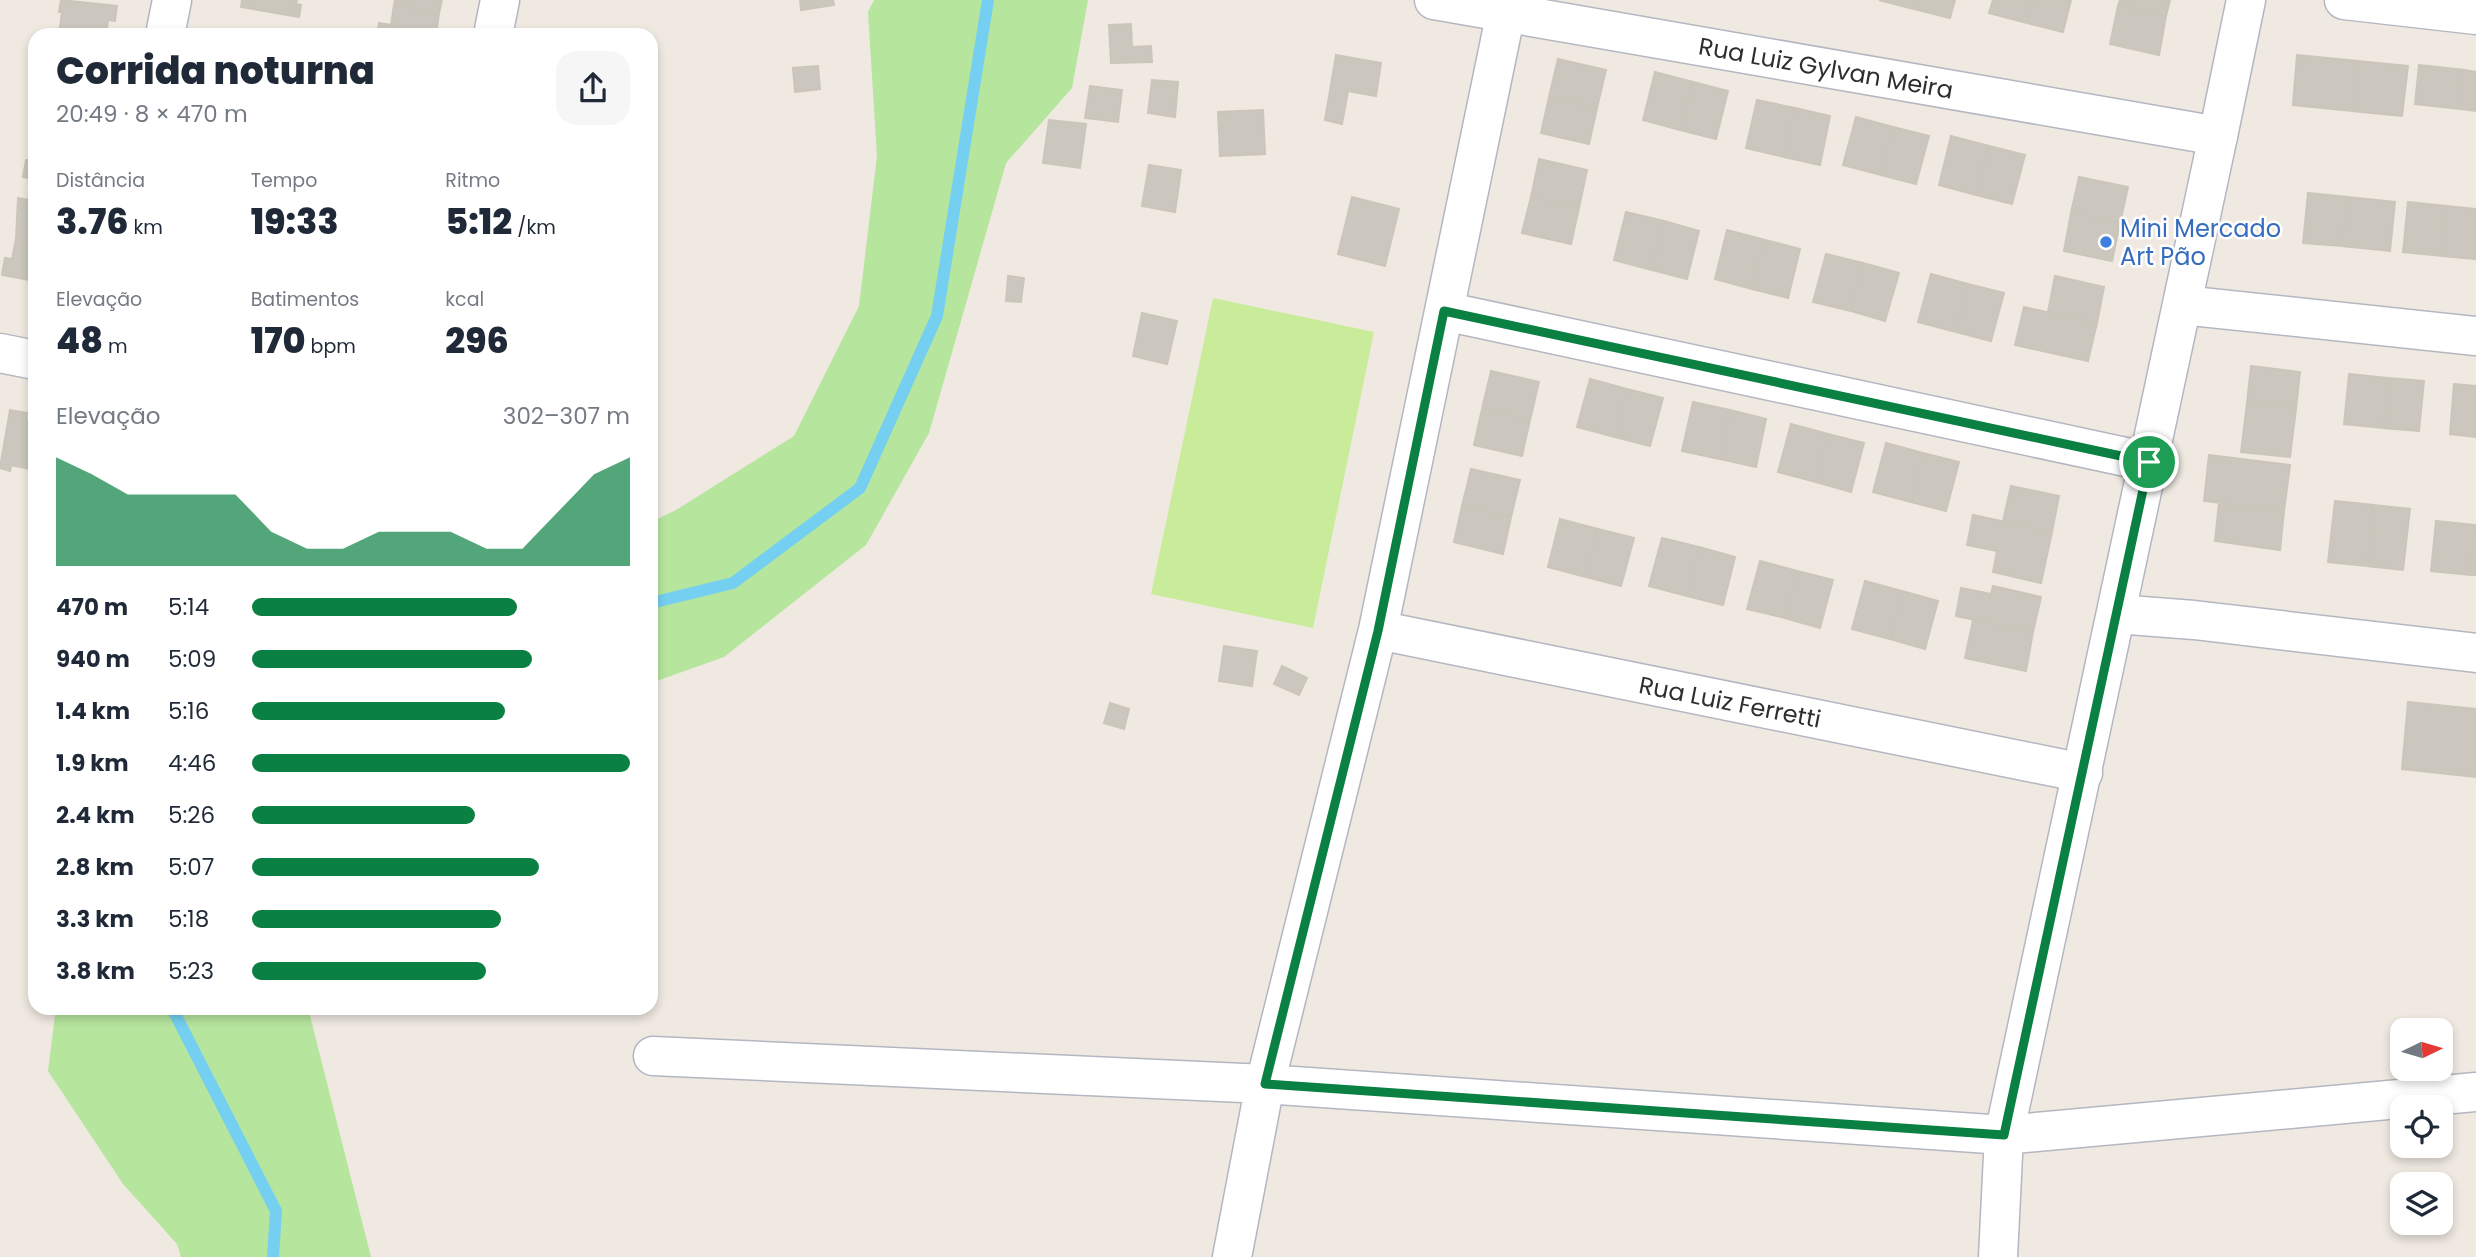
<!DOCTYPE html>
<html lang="pt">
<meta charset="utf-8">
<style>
body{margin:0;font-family:Poppins,sans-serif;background:#f6f6f7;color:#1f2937;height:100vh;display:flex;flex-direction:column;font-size:26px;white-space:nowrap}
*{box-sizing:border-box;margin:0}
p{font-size:23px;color:#747a83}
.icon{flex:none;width:38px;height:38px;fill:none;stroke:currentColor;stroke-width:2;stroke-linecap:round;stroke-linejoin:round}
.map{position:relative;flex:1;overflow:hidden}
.panel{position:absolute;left:28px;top:28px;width:630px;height:987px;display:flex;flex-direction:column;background:#fff;border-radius:21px;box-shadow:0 4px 10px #0003}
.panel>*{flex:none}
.needle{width:46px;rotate:85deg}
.tools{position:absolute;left:2390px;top:1018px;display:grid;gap:14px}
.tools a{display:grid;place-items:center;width:63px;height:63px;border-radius:14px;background:#fff;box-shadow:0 4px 10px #0003;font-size:35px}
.pin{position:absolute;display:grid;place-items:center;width:60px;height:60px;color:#fff;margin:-30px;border:4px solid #fff;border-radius:50%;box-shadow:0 2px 7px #0007}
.round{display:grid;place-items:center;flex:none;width:74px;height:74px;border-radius:21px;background:#f6f6f7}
.headline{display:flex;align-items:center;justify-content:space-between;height:119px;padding:0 28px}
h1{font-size:38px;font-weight:800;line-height:52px}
.stats{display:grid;grid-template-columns:repeat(3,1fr);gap:10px;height:119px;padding:7px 28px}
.stats div{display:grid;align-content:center}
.stats b{font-size:35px;font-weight:800}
.stats small{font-size:19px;font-weight:400}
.stats p{font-size:19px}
.chart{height:196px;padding:14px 28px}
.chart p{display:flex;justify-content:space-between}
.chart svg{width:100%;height:126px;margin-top:7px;fill:#0b8043;opacity:.7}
ul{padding:0 28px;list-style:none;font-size:23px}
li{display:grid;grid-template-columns:112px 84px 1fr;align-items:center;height:52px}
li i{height:18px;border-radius:9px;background:#0b8043}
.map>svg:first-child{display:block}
</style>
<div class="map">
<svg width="2476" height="1257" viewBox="0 0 2476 1257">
<rect width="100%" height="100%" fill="#efe9e1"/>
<!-- green -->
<path fill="#b6e59e" d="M874,0h214l-16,88 -66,75 -77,270 -63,112 -142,112 -73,26v-161l25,-12 118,-74 65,-130 18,-150 -9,-144z
M56,1008h252l63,249h-190l-4,-13 -54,-60 -75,-113z"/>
<!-- pitch -->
<path fill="#c9ec9a" d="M1213,298l161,34 -61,296 -162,-34z"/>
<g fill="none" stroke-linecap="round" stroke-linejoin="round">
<!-- stream -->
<path stroke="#75cff0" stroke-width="12" d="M651,603l82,-20 127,-95 77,-172 51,-316
M172,1008l104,203 -3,46"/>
</g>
<!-- building -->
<path fill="#cbc7bf" stroke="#cbc5ba" stroke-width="2" d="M61,0l56,6 -2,15 -7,-1 -2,15h-47l3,-23h-3z
M242,0h55l-1,4 5,1 -2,12 -58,-10z
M395,0h47l-3,13 -45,-8z
M800,0h33l1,5 -33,5z
M1879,0h38l-3,9z
M1917,0h38l-5,18 -36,-9z
M1993,0h40l-6,23 -38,-10z
M2033,0h38l-8,32 -36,-9z
M2120,0h50l-4,16 -48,-10z
M394,5l45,8 -3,22h-59l2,-12 12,2z
M2118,6l48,10 -7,39 -49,-11z
M1131,24l1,23 19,-1 1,16 -41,1 -2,-38z
M233,29l38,6h-39z
M1336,55l45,8 -5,33 -28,-5 -6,33 -17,-4z
M2297,55l60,6 -5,50 -59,-6z
M1558,59l48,11 -9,38 -48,-11z
M2357,61l51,5 -6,50 -50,-5z
M2419,65l45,5 -4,39 -45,-5z
M818,66l2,23 -25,3 -2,-24z
M2464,70l12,2v39l-16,-2z
M1655,72l38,10 -13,48 -37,-10z
M1152,80l26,2 -3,35 -27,-4z
M1693,82l35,9 -12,48 -36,-9z
M1090,86l32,4 -4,32 -33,-4z
M1549,97l48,11 -8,36 -48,-11z
M1757,100l38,8 -11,49 -38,-9z
M1795,108l35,8 -10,49 -36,-8z
M1263,110l2,44 -45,2 -2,-44z
M1856,117l37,10 -12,48 -38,-10z
M1049,120l37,4 -6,44 -37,-5z
M1893,127l36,9 -13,48 -35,-9z
M1951,136l38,10 -13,49 -37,-10z
M1989,146l36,9 -13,49 -36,-9z
M35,153v26l-12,-2 3,-17 8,1z
M1539,159l48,11 -8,38 -48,-11z
M1149,165l32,5 -6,42 -33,-6z
M2079,177l49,10 -8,36 -49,-10z
M2308,193l39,4 -5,49 -39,-3z
M1352,197l47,12 -14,57 -47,-12z
M1531,197l48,11 -8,36 -49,-11z
M2347,197l48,5 -5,49 -48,-5z
M18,198l17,3v41l-19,-3z
M2408,202l38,4 -4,50 -39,-4z
M2446,206l30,3v50l-34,-3z
M1626,212l38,9 -12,49 -38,-10z
M2071,213l49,10 -8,38 -48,-10z
M1664,221l35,10 -12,48 -35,-9z
M1727,230l38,10 -13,49 -37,-10z
M16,239l19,3v39l-33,-6 3,-17 7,1z
M1765,240l35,9 -12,49 -36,-9z
M1826,254l37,9 -12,48 -38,-9z
M1863,263l36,10 -14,48 -34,-10z
M1931,274l37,10 -12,48 -38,-10z
M1008,276l16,2 -3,24 -15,-1z
M2055,276l49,11 -7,36 -49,-11z
M1968,284l36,9 -13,48 -35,-9z
M2024,307l73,16 -9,38 -73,-16z
M1142,313l35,8 -10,43 -34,-8z
M2251,366l49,6 -4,37 -49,-6z
M1491,371l48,11 -9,38 -48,-11z
M2349,374l38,4 -4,50 -39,-4z
M2387,378l37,3 -5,50 -36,-3z
M1590,379l37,10 -12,48 -38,-10z
M2454,384l22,2v51l-26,-3z
M1627,389l36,9 -13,48 -35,-9z
M1693,402l37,8 -10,49 -38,-8z
M2247,403l49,6 -6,48 -49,-5z
M1482,409l48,11 -8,36 -48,-11z
M10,410l17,3 -1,7 9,2v48l-24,-5 -1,6 -10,-3z
M1730,410l36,9 -10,48 -36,-8z
M1791,424l37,10 -12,48 -38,-10z
M1828,434l36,9 -13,49 -35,-10z
M1886,443l37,10 -12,49 -38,-10z
M1923,453l36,9 -13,49 -35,-9z
M2209,455l81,10 -6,46 -80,-10z
M1471,469l49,11 -9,37 -49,-11z
M2011,486l48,10 -7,36 -49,-11z
M2335,501l38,4 -6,61 -39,-4z
M2219,503l65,8 -4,39 -65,-9z
M2373,505l37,4 -7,61 -36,-4z
M1462,506l49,11 -8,37 -49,-12z
M1973,515l79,17 -11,51 -48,-11 4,-21 -30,-6z
M1560,519l38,10 -12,48 -38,-10z
M2436,521l38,4 -4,50 -39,-4z
M2474,525h2v50h-6z
M1598,529l36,9 -13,48 -35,-9z
M1662,538l37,9 -12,49 -38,-10z
M1699,547l36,10 -12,48 -36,-9z
M1760,561l37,10 -12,47 -38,-9z
M1797,571l36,9 -13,48 -35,-10z
M1865,581l37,10 -12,48 -38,-10z
M1993,586l48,11 -8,35 -77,-16 5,-28 30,6z
M1902,591l36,10 -13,48 -35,-10z
M1973,620l60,12 -7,39 -61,-13z
M1224,646l33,5 -5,35 -33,-5z
M1282,666l25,12 -8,17 -25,-11z
M2408,702l68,7v68l-74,-8z
M1110,703l19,6 -5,20 -20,-6z"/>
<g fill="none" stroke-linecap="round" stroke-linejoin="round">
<defs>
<path id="minor" d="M2344,0l132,15
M165,35l7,-35
M493,35l7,-35
M2182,305l294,31
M1444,311l705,151
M0,353l35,7
M2116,614l78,6 282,33
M1378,630l705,143
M653,1056l612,28 739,51 472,-43
M1232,1257l33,-173 113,-454 128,-618
M1998,1257l6,-122 214,-999"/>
<path id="tertiary" d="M1434,0l784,136 28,-136"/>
</defs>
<!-- minor casing -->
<use href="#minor" stroke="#b4b7c1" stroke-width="41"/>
<!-- tertiary casing -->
<use href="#tertiary" stroke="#b4b7c1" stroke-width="41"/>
<!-- minor -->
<use href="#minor" stroke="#fff" stroke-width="38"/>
<!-- tertiary -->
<use href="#tertiary" stroke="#fff" stroke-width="38"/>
</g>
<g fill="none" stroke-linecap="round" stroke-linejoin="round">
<defs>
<path id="route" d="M1444,311l705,151 -145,673 -739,-51 113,-453z"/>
</defs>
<!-- route casing -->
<use href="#route" stroke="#fff" stroke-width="14"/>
<!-- route -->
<use href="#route" stroke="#0b8043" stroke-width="9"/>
</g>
<!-- markers -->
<circle fill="#3f7fe0" stroke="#fff" stroke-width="2.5" cx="2106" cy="242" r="7"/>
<g text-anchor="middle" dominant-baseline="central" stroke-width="5" stroke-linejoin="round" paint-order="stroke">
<!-- street labels -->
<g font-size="24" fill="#2e2e2e" stroke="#fff">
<text transform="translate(1826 68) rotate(10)">Rua Luiz Gylvan Meira</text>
<text transform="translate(1730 702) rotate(11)">Rua Luiz Ferretti</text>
</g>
<!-- shop labels -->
<g font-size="24" fill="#366cbe" stroke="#fff" text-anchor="start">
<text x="2120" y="228">Mini Mercado<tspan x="2120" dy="28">Art Pão</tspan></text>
</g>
</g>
</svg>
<div class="tools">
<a><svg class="needle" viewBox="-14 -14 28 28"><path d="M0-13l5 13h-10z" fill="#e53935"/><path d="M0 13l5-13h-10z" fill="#747a83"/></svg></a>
<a><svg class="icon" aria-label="locate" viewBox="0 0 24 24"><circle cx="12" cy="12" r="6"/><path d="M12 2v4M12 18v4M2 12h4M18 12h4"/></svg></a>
<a><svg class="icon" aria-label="layers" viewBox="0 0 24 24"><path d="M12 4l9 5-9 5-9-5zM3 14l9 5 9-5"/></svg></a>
</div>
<div class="pin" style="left:2149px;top:462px;background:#1e9e55"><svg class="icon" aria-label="arrive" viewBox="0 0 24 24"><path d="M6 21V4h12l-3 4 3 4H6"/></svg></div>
<section class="panel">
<div class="headline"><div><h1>Corrida noturna</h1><p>20:49 · 8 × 470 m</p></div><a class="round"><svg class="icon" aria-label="share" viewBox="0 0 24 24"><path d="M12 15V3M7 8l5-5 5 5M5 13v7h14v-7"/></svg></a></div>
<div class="stats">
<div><p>Distância</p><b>3.76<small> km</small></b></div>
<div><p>Tempo</p><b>19:33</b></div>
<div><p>Ritmo</p><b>5:12<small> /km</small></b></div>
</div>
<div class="stats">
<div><p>Elevação</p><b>48<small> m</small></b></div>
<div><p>Batimentos</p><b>170<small> bpm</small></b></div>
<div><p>kcal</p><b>296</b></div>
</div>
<div class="chart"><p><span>Elevação</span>302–307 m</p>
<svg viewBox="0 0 160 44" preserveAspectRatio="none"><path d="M0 44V6L10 12L20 19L30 19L40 19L50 19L60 32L70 38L80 38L90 32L100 32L110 32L120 38L130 38L140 25L150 12L160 6V44z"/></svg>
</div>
<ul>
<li><b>470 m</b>5:14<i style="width:70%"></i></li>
<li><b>940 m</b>5:09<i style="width:74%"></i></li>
<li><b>1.4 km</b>5:16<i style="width:67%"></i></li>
<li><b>1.9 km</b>4:46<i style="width:100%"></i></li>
<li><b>2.4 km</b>5:26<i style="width:59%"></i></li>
<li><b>2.8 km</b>5:07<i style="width:76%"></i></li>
<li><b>3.3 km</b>5:18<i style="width:66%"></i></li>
<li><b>3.8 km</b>5:23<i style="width:62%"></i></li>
</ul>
</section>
</div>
